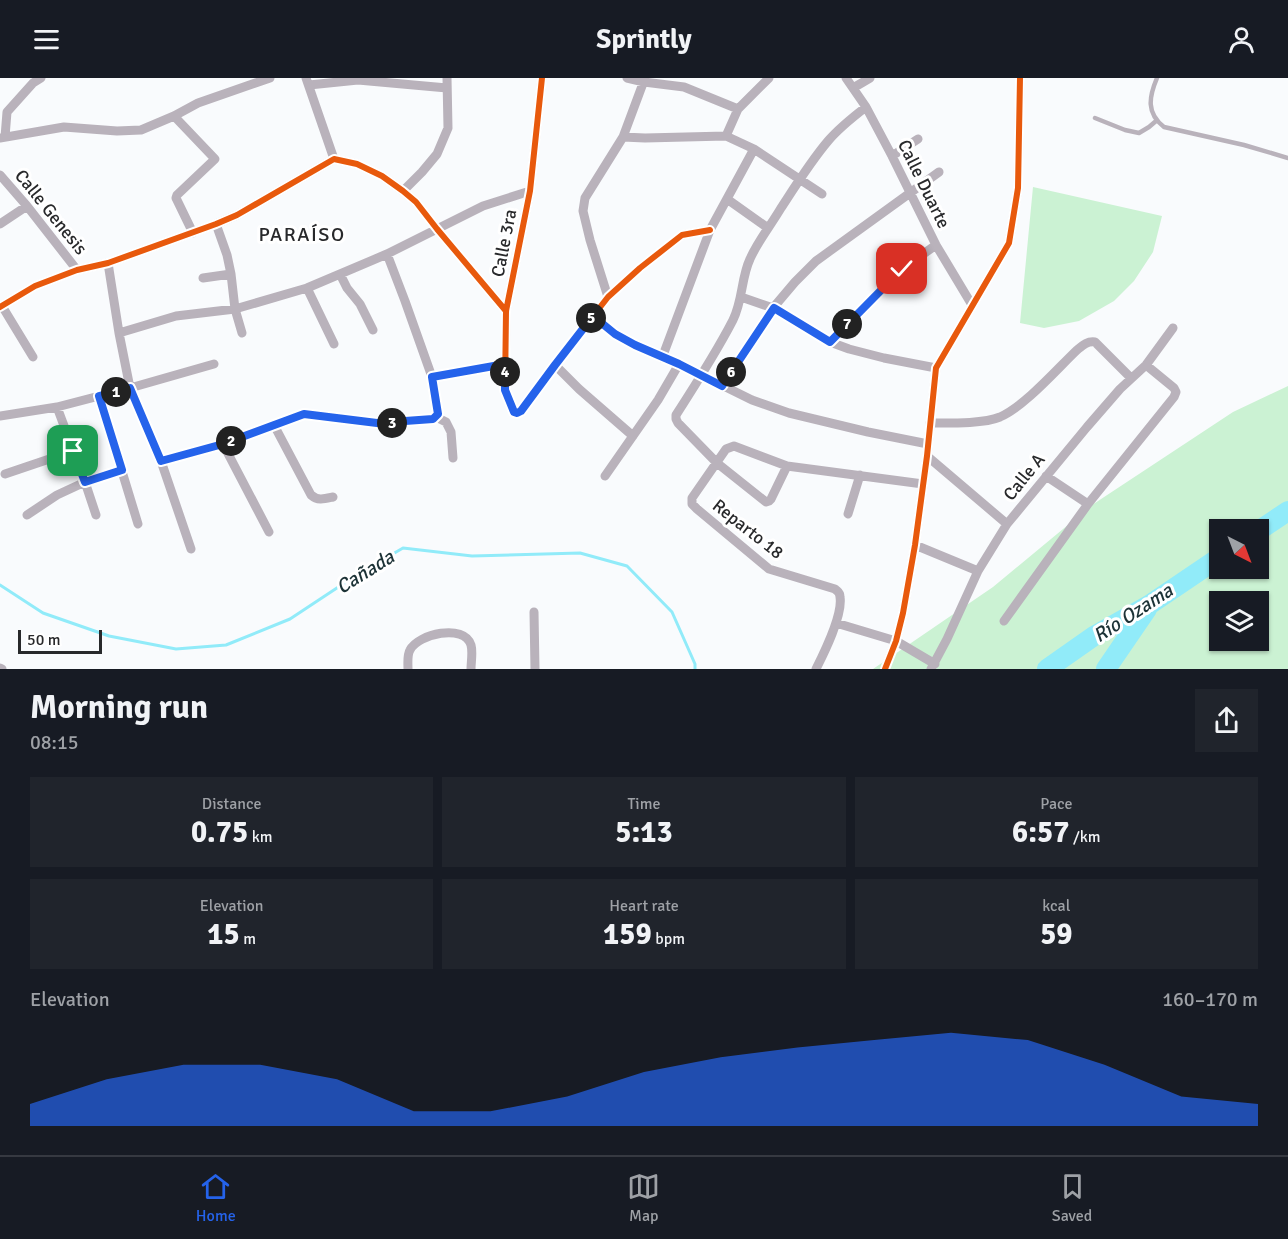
<!DOCTYPE html>
<meta charset="utf-8">
<style>
body{margin:0;font-family:Signika,sans-serif;background:#20242c;color:#f1f3f6;height:100vh;display:flex;flex-direction:column;font-size:22px;white-space:nowrap}
*{box-sizing:border-box;margin:0}
p{font-size:20px;color:#9ea1a6}
.icon{flex:none;width:33px;height:33px;fill:none;stroke:currentColor;stroke-width:2;stroke-linecap:round;stroke-linejoin:round}
.map{position:relative;height:591px;overflow:hidden}
.drawer{display:flex;flex-direction:column;background:#171b24;flex:1}
.drawer>*{flex:none}
.needle{width:39px;rotate:138deg}
.tools{position:absolute;left:1209px;top:441px;display:grid;gap:12px}
.tools a{display:grid;place-items:center;width:60px;height:60px;border-radius:0px;background:#171b24;box-shadow:0 2px 4px #0004;font-size:30px}
.scale{position:absolute;left:18px;bottom:15px;width:84px;box-sizing:border-box;padding-left:6px;border:3px solid #28292b;border-top:0;font-size:16px;line-height:21px;white-space:nowrap;color:#28292b;-webkit-text-stroke:4px #fff;paint-order:stroke}
.pin{position:absolute;display:grid;place-items:center;width:51px;height:51px;color:#fff;margin:-26px;border-radius:12px;box-shadow:0 3px 9px #0006}
.km{position:absolute;width:30px;height:30px;margin:-15px;border-radius:50%;background:#222;color:#fff;font-size:16px;line-height:30px;text-align:center}
.round{display:grid;place-items:center;flex:none;width:63px;height:63px;border-radius:0px;background:#20242c}
.head{display:flex;align-items:center;justify-content:space-between;height:102px;padding:0 30px}
h1{font-size:33px;font-weight:800;line-height:45px}
.metrics{display:grid;grid-template-columns:repeat(3,1fr);gap:9px;height:102px;padding:6px 30px}
.metrics div{display:grid;align-content:center;border-radius:0px;background:#20242c;text-align:center}
.metrics b{font-size:30px;font-weight:800}
.metrics small{font-size:16px;font-weight:400}
.metrics p{font-size:16px}
.chart{height:168px;padding:12px 30px}
.chart p{display:flex;justify-content:space-between}
.chart svg{width:100%;height:108px;margin-top:6px;fill:#2563eb;opacity:.7}
header{display:flex;justify-content:space-between;align-items:center;height:78px;padding:0 30px;background:#171b24;font-size:27px;font-weight:800}
.dock{display:flex;justify-content:space-around;align-items:center;height:84px;border-top:2px solid #363941;background:#171b24;font-size:16px;color:#9ea1a6}
.dock a{display:grid;justify-items:center;gap:3px}
.dock .on{color:#2563eb}
.map>svg:first-child{display:block}
</style>
<header><svg class="icon" aria-label="menu" viewBox="0 0 24 24"><path d="M4 6h16M4 12h16M4 18h16"/></svg>Sprintly<svg class="icon" aria-label="person" viewBox="0 0 24 24"><circle cx="12" cy="8" r="4"/><path d="M4 21q1-7 8-7t8 7"/></svg></header>
<div class="map">
<svg width="1288" height="591" viewBox="0 0 1288 591">
<rect width="100%" height="100%" fill="#f9fbfd"/>
<!-- green -->
<path fill="#cbf2d3" fill-rule="evenodd" d="M1033,109l129,29 -9,36 -19,29 -20,20 -35,20 -35,7 -24,-5z
M1288,308v283h-415l120,-82 99,-82 141,-93zM1220,452h38v38h-38zM1220,524h38v38h-38z"/>
<g fill="none" stroke-linecap="round" stroke-linejoin="round">
<!-- stream -->
<path stroke="#91ebf9" stroke-width="3" d="M0,507l43,28 66,23 67,13 50,-4 64,-26 65,-43 48,-28 69,8 108,-3 47,13 45,46 23,52v5"/>
<!-- river -->
<path stroke="#91ebf9" stroke-width="20" d="M1258,453l30,-20
M1047,591l47,-33 55,-31 71,-48
M1106,591l41,-60"/>
<!-- service -->
<path stroke="#b9b2bb" stroke-width="4.5" d="M1157,0c-8,19 -11,35 7,49l80,18 44,13
M1095,40l30,12 14,3 10,-6 7,-6"/>
<!-- minor -->
<path stroke="#b9b2bb" stroke-width="9" d="M306,0l28,81
M542,0l-12,113 -24,120 -1,79 9,22 3,1 4,-2 34,-46 53,-68 32,-29 42,-33 28,-5
M627,0l17,4 40,5 54,22
M846,0l20,29 26,49 44,89 36,60
M309,7l49,-5 89,8
M853,10l17,-10
M174,38l41,43 -38,36 -1,3 17,35
M726,58l12,-27 31,-31
M5,59l2,-25 26,-29 8,-5
M623,59l22,1 81,-2 28,13 68,45
M0,60l64,-11 53,4 24,-1 33,-14 24,-13 72,-25
M892,78l26,-17
M0,97l27,31 50,64
M403,113l19,-19 15,-18 11,-26 -1,-50
M727,121l41,29
M0,146l27,-18
M216,146l11,31 4,19 4,35 7,24
M108,185l11,70 11,55 31,73 30,88
M340,196l7,14 13,16 13,26
M203,200l28,-4
M307,210l27,56
M608,219l-18,-57 -7,-29 2,-13 38,-61 22,-59
M741,219l32,11 57,34 19,7 35,9 52,10
M2,228l31,51
M0,229l35,-21 42,-16 31,-7 108,-39 21,-9 97,-56 23,5 25,12 21,15 13,11 21,27 69,82
M593,238l22,18 20,11 44,19 73,36 37,13 79,19 60,12
M119,255l57,-17 59,-7 72,-21 80,-34 96,-48 47,-15
M830,264l14,-16 22,-19 36,-38 34,-24
M662,280l48,-128 44,-81
M555,287l24,24 54,47
M432,299l73,-13
M722,308l51,-78 22,-26 21,-21 123,-89
M99,318l39,128
M57,329l28,75 11,33
M0,338l57,-9 73,-19 84,-24
M436,339l10,5 5,10 2,26
M930,345c19,0 53,1 70,-6 25,-11 57,-48 77,-67 6,-5 10,-9 18,-8l36,36
M274,347l37,70c7,6 13,4 22,2
M223,366l46,88
M927,378l80,68
M161,383l62,-17 81,-30 79,9 50,-4 5,-5 -6,-37 -27,-76 -18,-47
M787,388l-16,33 -2,2 -3,1 -49,-39 -39,-40 -2,-4v-4c20,-31 40,-62 57,-95 10,-20 8,-42 17,-61 8,-18 21,-34 31,-51 15,-23 30,-47 47,-67 11,-13 25,-24 38,-34
M5,396l68,-23
M605,398l53,-76 21,-36
M1046,398l42,28
M848,436l12,-39
M27,437l30,-20 28,-13 37,-12
M915,467l63,26
M534,534l1,57
M1004,543l84,-117 86,-107 2,-5 -2,-4 -28,-23
M836,545l60,18 39,23
M0,590l2,1
M408,591c0,-6 -1,-14 2,-19 8,-16 54,-27 61,-5 2,7 0,17 0,24
M816,591c8,-16 27,-54 24,-72 0,-5 -2,-5 -5,-8l-66,-20 -72,-60 -5,-5v-6l34,-49 8,-3 53,20 136,18
M885,591l11,-28 7,-28 12,-68 12,-89 9,-88 73,-125 9,-55 2,-110
M931,591l16,-30 31,-68 29,-47 80,-97 33,-38 26,-24 27,-37"/>
<defs>
<path id="cycleway" d="M542,0l-12,113 -24,120 -1,79 9,22 3,1 4,-2 34,-46 53,-68 32,-29 42,-33 28,-5
M0,229l35,-21 42,-16 31,-7 108,-39 21,-9 97,-56 23,5 25,12 21,15 13,11 21,27 69,82
M885,591l11,-28 7,-28 12,-68 12,-89 9,-88 73,-125 9,-55 2,-110"/>
</defs>
<!-- cycleway casing -->
<use href="#cycleway" stroke="#fff" stroke-width="10"/>
<!-- cycleway -->
<use href="#cycleway" stroke="#e8590c" stroke-width="6"/>
</g>
<g fill="none" stroke-linecap="round" stroke-linejoin="round">
<defs>
<path id="route" d="M73,373l12,31 37,-12 -23,-74 31,-8 31,73 62,-17 81,-30 73,9 56,-4 5,-5 -6,-37 73,-13v26l9,22 3,1 4,-2 34,-46 38,-49 22,18 20,11 44,19 43,22 52,-78 56,34 72,-73"/>
</defs>
<!-- route casing -->
<use href="#route" stroke="#fff" stroke-width="12"/>
<!-- route -->
<use href="#route" stroke="#2563eb" stroke-width="8"/>
</g>
<g text-anchor="middle" dominant-baseline="central" stroke-width="6" stroke-linejoin="round" paint-order="stroke">
<!-- street labels -->
<g font-size="18" fill="#28292b" stroke="#fff">
<text transform="translate(924 106) rotate(64)">Calle Duarte</text>
<text transform="translate(51 134) rotate(51)">Calle Genesis</text>
<text transform="translate(504 165) rotate(-79)">Calle 3ra</text>
<text transform="translate(1024 399) rotate(-51)">Calle A</text>
<text transform="translate(748 451) rotate(38)">Reparto 18</text>
</g>
<!-- neighbourhood labels -->
<g font-size="20" letter-spacing="1.5" fill="#28292b" stroke="#fff">
<text x="302" y="156">PARAÍSO</text>
</g>
<!-- water labels -->
<g font-size="20" font-style="italic" fill="#1c3236" stroke="#fff">
<text transform="translate(365 494) rotate(-32)">Cañada</text>
<text transform="translate(1133 535) rotate(-33)">Río Ozama</text>
</g>
</g>
</svg>
<div class="tools">
<a><svg class="needle" viewBox="-14 -14 28 28"><path d="M0-13l5 13h-10z" fill="#e53935"/><path d="M0 13l5-13h-10z" fill="#9ea1a6"/></svg></a>
<a><svg class="icon" aria-label="layers" viewBox="0 0 24 24"><path d="M12 4l9 5-9 5-9-5zM3 14l9 5 9-5"/></svg></a>
</div>
<div class="scale">50 m</div>
<div class="pin" style="left:73px;top:373px;background:#1e9e55"><svg class="icon" aria-label="arrive" viewBox="0 0 24 24"><path d="M6 21V4h12l-3 4 3 4H6"/></svg></div>
<div class="pin" style="left:902px;top:191px;background:#d93025"><svg class="icon" aria-label="check" viewBox="0 0 24 24"><path d="M5 12l5 5 9-10"/></svg></div>
<b class="km" style="left:116px;top:314px">1</b>
<b class="km" style="left:231px;top:363px">2</b>
<b class="km" style="left:392px;top:345px">3</b>
<b class="km" style="left:505px;top:294px">4</b>
<b class="km" style="left:591px;top:240px">5</b>
<b class="km" style="left:731px;top:294px">6</b>
<b class="km" style="left:847px;top:246px">7</b>
</div>
<section class="drawer">
<div class="head"><div><h1>Morning run</h1><p>08:15</p></div><a class="round"><svg class="icon" aria-label="share" viewBox="0 0 24 24"><path d="M12 15V3M7 8l5-5 5 5M5 13v7h14v-7"/></svg></a></div>
<div class="metrics">
<div><p>Distance</p><b>0.75<small> km</small></b></div>
<div><p>Time</p><b>5:13</b></div>
<div><p>Pace</p><b>6:57<small> /km</small></b></div>
</div>
<div class="metrics">
<div><p>Elevation</p><b>15<small> m</small></b></div>
<div><p>Heart rate</p><b>159<small> bpm</small></b></div>
<div><p>kcal</p><b>59</b></div>
</div>
<div class="chart"><p><span>Elevation</span>160–170 m</p>
<svg viewBox="0 0 160 44" preserveAspectRatio="none"><path d="M0 44V35L10 25L20 19L30 19L40 25L50 38L60 38L70 32L80 22L90 16L100 12L110 9L120 6L130 9L140 19L150 32L160 35V44z"/></svg>
</div>
</section>
<nav class="dock">
<a class="on"><svg class="icon" aria-label="home" viewBox="0 0 24 24"><path d="M3 11l9-7 9 7M6 9v11h12V9"/></svg>Home</a>
<a><svg class="icon" aria-label="map" viewBox="0 0 24 24"><path d="M3 6l6-2 6 2 6-2v14l-6 2-6-2-6 2zM9 4v14M15 6v14"/></svg>Map</a>
<a><svg class="icon" aria-label="saved" viewBox="0 0 24 24"><path d="M7 4h10v16l-5-4-5 4z"/></svg>Saved</a>
</nav>
